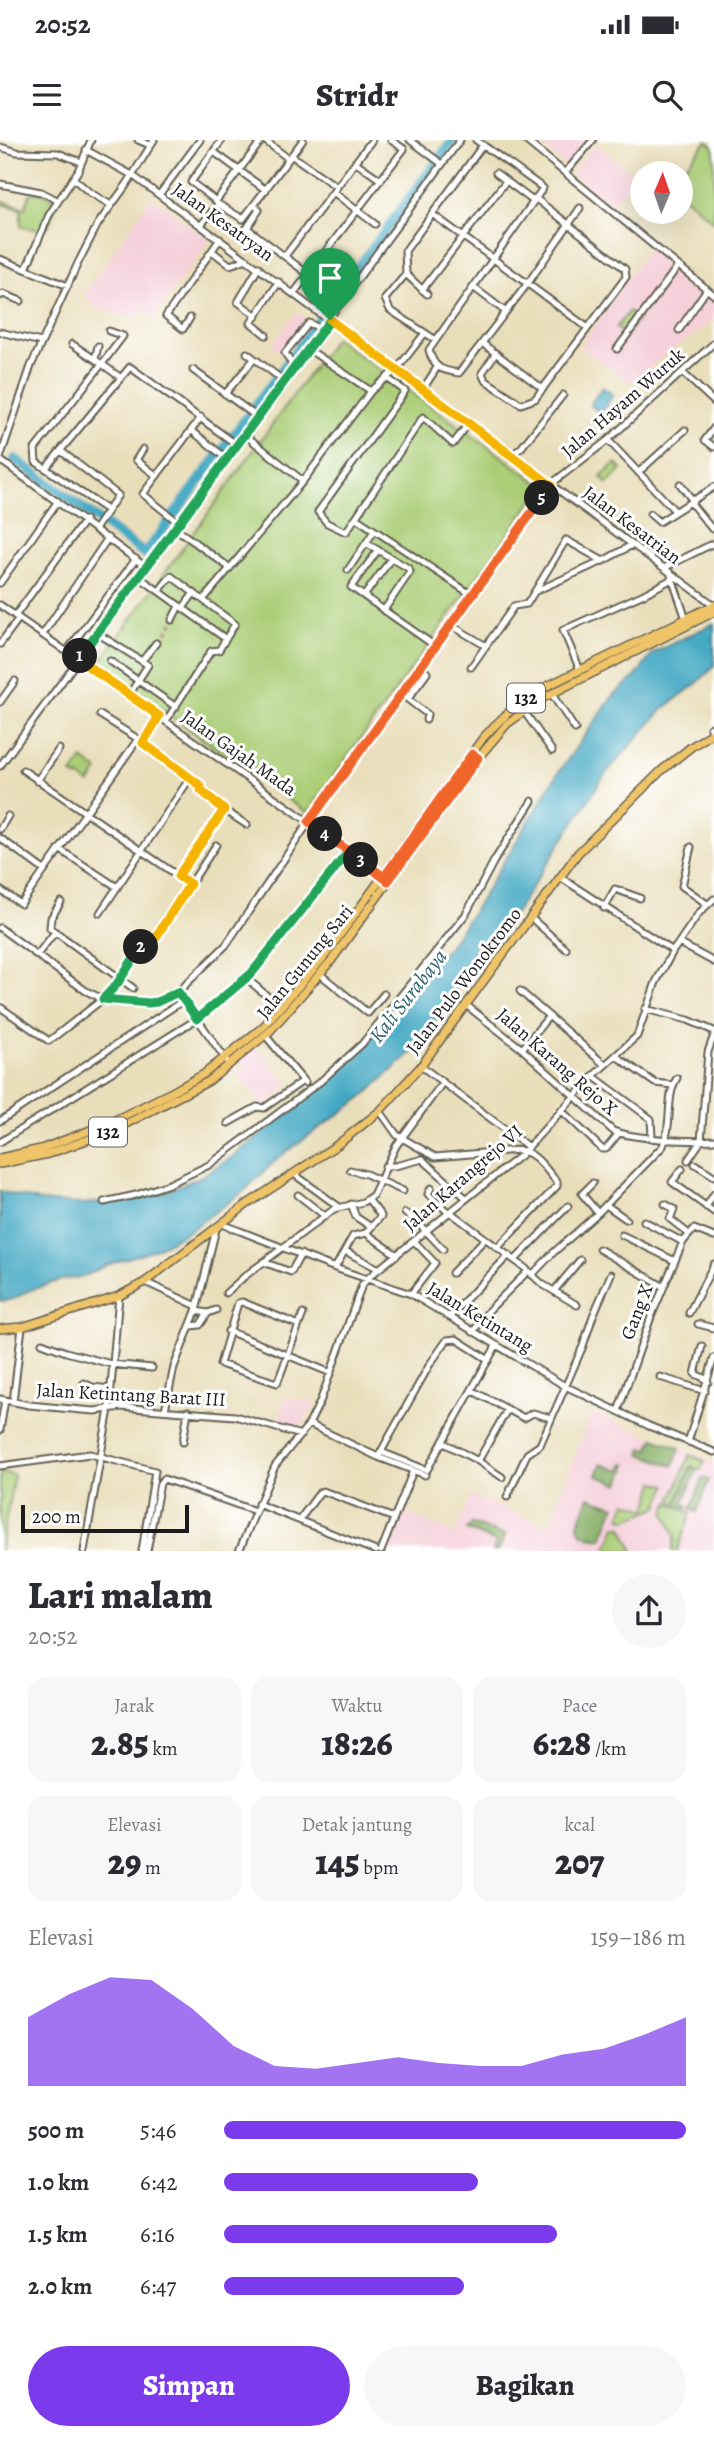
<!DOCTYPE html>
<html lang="id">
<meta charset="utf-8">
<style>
body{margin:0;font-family:Alegreya,serif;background:#f7f7f7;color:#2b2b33;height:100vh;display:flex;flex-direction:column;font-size:26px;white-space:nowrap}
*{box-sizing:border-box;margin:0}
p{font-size:23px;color:#7c7c81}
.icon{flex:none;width:38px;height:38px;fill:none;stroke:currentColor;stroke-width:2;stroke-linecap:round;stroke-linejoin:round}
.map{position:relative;height:1411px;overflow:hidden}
.sheet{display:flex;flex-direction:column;background:#fff;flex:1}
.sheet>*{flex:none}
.needle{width:46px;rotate:2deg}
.buttons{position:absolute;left:630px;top:21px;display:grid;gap:14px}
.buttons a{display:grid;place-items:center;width:63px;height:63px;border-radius:50%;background:#fff;box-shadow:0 7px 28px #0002;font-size:35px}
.scale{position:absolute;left:21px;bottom:18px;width:168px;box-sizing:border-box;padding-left:7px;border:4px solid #1c1c1c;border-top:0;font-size:19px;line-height:24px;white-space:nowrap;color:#1c1c1c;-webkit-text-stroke:5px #fff;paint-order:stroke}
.pin{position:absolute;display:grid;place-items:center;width:60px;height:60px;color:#fff;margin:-72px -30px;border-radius:50% 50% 50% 0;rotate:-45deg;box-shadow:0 0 7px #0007}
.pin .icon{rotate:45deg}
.km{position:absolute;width:35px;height:35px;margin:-18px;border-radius:50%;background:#222;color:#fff;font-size:19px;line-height:35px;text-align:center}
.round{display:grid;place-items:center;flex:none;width:74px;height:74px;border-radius:37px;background:#f7f7f7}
.overview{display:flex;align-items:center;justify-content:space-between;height:119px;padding:0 28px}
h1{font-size:38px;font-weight:800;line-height:52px}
.figures{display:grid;grid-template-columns:repeat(3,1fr);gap:10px;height:119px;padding:7px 28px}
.figures div{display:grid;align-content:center;border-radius:18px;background:#f7f7f7;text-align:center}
.figures b{font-size:35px;font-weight:800}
.figures small{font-size:19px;font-weight:400}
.figures p{font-size:19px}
.chart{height:196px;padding:14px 28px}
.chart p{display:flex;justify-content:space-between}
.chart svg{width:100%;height:126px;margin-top:7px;fill:#7c3aed;opacity:.7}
.cta{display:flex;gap:14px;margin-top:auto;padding:14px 28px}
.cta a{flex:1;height:80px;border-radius:42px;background:#7c3aed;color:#fff;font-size:28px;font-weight:800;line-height:80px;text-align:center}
.cta a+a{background:#f7f7f7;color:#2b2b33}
ul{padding:0 28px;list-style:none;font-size:23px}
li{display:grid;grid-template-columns:112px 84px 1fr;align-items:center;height:52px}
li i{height:18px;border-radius:9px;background:#7c3aed}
.status{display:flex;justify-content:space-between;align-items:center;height:49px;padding:0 35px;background:#fff;direction:ltr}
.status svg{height:19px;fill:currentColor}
header{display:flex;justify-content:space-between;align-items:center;height:91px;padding:0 28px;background:#fff;font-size:32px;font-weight:800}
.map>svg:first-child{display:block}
</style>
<div class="status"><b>20:52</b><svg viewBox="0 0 49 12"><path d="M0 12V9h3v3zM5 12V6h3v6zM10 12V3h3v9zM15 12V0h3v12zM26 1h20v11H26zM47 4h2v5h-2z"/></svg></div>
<header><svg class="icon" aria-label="menu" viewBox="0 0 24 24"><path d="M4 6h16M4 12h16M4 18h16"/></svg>Stridr<svg class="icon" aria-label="search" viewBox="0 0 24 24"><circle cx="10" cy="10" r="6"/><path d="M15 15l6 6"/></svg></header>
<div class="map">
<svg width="714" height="1411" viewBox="0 0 714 1411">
<rect width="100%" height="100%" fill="#fff"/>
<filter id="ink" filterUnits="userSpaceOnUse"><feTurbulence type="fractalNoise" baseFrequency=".0143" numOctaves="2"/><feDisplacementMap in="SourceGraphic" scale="14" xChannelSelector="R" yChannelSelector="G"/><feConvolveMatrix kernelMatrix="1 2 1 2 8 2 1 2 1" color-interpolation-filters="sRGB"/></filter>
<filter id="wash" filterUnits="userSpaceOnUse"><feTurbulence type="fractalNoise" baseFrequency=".00686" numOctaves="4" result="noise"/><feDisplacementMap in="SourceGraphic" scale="28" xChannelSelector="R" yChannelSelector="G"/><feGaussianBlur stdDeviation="1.57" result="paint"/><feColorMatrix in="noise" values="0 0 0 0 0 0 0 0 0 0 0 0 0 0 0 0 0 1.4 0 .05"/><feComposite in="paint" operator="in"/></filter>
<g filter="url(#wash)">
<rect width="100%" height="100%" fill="#e9deba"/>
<!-- built -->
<path fill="#f5cfd9" d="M544,0h46l-23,27 -26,-23z
M596,3l40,34 -26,29 -39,-33z
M151,57l59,43 -57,78 -9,-7 -6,7 -17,-2 -25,-8 -12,-13z
M649,107l65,53v19l-84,63 -50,-35z
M297,172l12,9 -25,33 -12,-9z
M256,905l33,41 -25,21 -27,-33 8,-8 -6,-6z
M285,1257l31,6 -18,28 -21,-5z
M592,1272l122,50v89h-326l15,-39 52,22 16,-38 77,30z"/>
<!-- green -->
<path fill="#aacd76" stroke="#637449" stroke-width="2" d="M707,1l7,6v75l-33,-28v-21h-2z
M36,52l8,1 13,10 -8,22 -6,5 -22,-3v-18l-19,-5 1,-3 22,7 5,-14z
M629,171l10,7 -13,17 -10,-7z
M335,198l208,148 -236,327 -209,-148z
M616,323l6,7 -15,14 -6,-7z
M83,619l15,12 -9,13 -10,-8 -2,2 -5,-4z
M690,1315l15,6 -4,9 -10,-4 -15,38 -5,-3z
M0,1332l14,3 -14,76z
M655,1342l12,3 -9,22 -32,13 -6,-3 6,-15 21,7z
M669,1363l22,10 -14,38h-5l3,-15 -10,-24z
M616,1386l6,1 12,24h-21l-6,-3z"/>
<!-- forest -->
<path fill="#87b067" stroke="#526642" stroke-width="2" d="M654,1298l26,10 -7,18 -32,-12 2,-6 6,2z
M624,1323l3,1 -7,20 -23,-8 4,-12 19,7z
M692,1327l5,3 -14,33 5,2 -1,4 -11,-5z
M703,1338l6,2 -12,32 -6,-3z
M589,1357l26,9 -13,33 -13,-2 -9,-5 -2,-7z
M472,1384l33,11 -7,16h-5l3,-9 -29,-12z"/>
<!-- water -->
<path fill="#43a8c3" stroke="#306270" stroke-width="2" d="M602,247l11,8 -12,18 -11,-8z
M714,483v44l-18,17 -33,25 -57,64 -105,162 -14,13 -76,105 -48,44 -85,61 -35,34 -54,39 -34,18 -48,16 -22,11 -24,4 -33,11 -14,8 -14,2v-110l39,10 41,3 47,-3 33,-7 40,-17 32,-20 90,-70 70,-69 59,-75 25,-36 84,-137 53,-74 23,-20 17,-23z"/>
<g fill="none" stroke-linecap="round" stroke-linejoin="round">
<!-- river -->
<path stroke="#43a8c3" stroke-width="10" d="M15,319l130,95 308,-414"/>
</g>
</g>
<g filter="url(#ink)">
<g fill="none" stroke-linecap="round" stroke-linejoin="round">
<!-- minor-tunnel -->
<path stroke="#c0b79a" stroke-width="5" stroke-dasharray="5 2.5" stroke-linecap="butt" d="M156,503l16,-23"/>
<defs>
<path id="minor" d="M138,0l12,5
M222,0l-31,42 25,19 46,-61
M264,0l25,19
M410,0l32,24
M476,0l67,48 -114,162c5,19 12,20 30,23l69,-90 52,-75
M525,0l189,155
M0,7l17,5 41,1 23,9
M86,10l46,25 582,430
M214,12l52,38
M291,15l46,32
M355,22l26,18
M496,33l37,28
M565,33l28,-33
M73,38l16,14 22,13
M0,44l41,8 16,8
M333,52l42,32
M159,55l41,-55
M255,65l4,5 -12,18 61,46
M432,74l156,114
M201,85l17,-21 25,15 60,-79
M212,111l18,14 17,-6
M285,116l87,-116
M0,119l68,27
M26,129l23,-54 29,-44 13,-31
M406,134l-21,25 5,11 46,30
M473,147l33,25
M422,150l84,-109
M294,153l110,-144 -13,-9
M427,154l-21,-20 -1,-23 78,-106
M0,156l3,-2 18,7
M257,176l-19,-14 21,-35
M190,178l-7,11 -17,-13 54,-77
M679,190l28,-41
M109,191l14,5 -21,28 19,14
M0,192l41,10
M266,195l-15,-12 28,-41
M482,203l61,46
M72,204l30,20 -67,85 1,13 71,48
M308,209l63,42
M617,209l61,-83
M247,213l37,28
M496,213l-14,20 3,7 36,24 14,-5 91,-122 -1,-8 -90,-71
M95,219l3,-13
M294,228l-9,-15 24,-30 14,7
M193,230l64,47
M683,233l31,29
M387,238l18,13 -87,121 9,11 19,9 77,-115 30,27 16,-21
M423,249l15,-23
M225,254l29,-35
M714,288l-9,12 9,7
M191,290l36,29
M245,295l58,46
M608,300l67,71
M143,309l-7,11 21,16
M61,311l57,44 -22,33
M512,315l9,-7 42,-53
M0,318l31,-92 47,-103 20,-39 29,-40 27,-44
M0,320l146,107
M46,328l84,-101 107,78
M639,332l46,-42
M680,344l13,17
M690,362l22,27
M650,374l9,8 55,-35
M356,378l116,77
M179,383l-36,-29 58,-77
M175,388l55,40
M366,403l42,25 2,4 -26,38
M378,410l-27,37 84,59
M664,428l50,-25
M348,430l26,-39
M671,435l15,44
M139,437l87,62
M0,443l58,-82
M159,451l12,-15 64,48 -16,26 -8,1 -45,70
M536,451l67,-30
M364,456l27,-37
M203,460l100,-119 68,-90 26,-22 28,-36
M0,465l295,207 93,69
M183,468l11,-15
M15,476l70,-96
M172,480l7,-14
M451,485l35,21
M97,493l51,32 -19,30
M43,494l65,-96
M0,504l19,-26
M67,511l69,-92
M110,521l66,46
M142,521l14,-18
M471,527l43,-61 13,-2 39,-64 37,21 29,-16
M580,530l-17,-40 81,-36 28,-15
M551,553l24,36
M406,558l21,16 -1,6
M408,559l19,-26 -6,-7
M0,562l15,-21
M523,570l29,41
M100,575l38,24 63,47v4l23,20 23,15
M711,594l-1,-6 4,-2
M143,603l16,-27
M0,626l460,-626
M23,630l167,114
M37,641l22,-32
M0,689l8,-13
M0,698l44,32
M691,707l-9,39 25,18
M59,709l58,38
M178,736l46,-66
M560,737l113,74
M0,750l21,14 117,-165
M61,762l-10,16 -1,10 83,60
M604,768l11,-19 25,9
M100,773l90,-135
M531,778l35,31
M0,788l86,63 17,8 46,4 8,-1 21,-10 48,-47 83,-123 242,-338 57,-44 106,-97
M679,803l35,19
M37,815l18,-23
M320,834l48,39 16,-19
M246,838l34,29
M520,851l85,74
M182,857l45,64
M466,865l56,44 91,82c22,8 77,11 101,9
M0,867l49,34 54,-42 14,-15 26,-39 9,-2 64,-98
M645,869l43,11 26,11
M265,895l40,48
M522,909l27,-33
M616,916l39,27 18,2
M421,926l106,80
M593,936l58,43 1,18
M561,970l41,39h4l13,-16
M380,971l17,24 38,22 84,-7c17,2 27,20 38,32v4l-59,61
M0,981l184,-121
M228,983l29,-16 7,1 39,-27
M0,1002l197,-123 54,-45 98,-123
M422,1019l44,39
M688,1020l13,-19 7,-89 6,-17
M695,1024l19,12
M385,1026h10l28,-7
M682,1029l-10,13 42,30
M350,1030l16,4 37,17
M294,1034l45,33
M593,1043l-11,11 16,19
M431,1048l-3,6 21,19
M298,1055l27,21
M368,1059l13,17 -15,17 31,22
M104,1062l32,-7 33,-11 40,-19 112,-84 41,-37 104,-130 28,-53 38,-60
M351,1064l5,13 15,10
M665,1064l9,5 -4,10 19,15
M606,1065l20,14
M706,1067l8,-13
M450,1072l75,56 17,16 35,21
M405,1073l13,10 25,26
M644,1081l39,21
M222,1084l113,44 76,26 154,92 84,40 65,26
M622,1095l53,26
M599,1109l65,38
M345,1111l34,18
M515,1120l53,-54
M263,1122l28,10 10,-18
M335,1128l18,-32 13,-3
M452,1133l33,-34
M532,1135l21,-22 45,-40 65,-67c10,-21 2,-49 14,-68
M145,1142l52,24
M554,1151l26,-31
M226,1153l19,-17 80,-60 9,-7 29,-7 10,-7 23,-49 47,-64
M411,1154l24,-31 -21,-22
M196,1171l12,2 8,-3
M689,1173l25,-49
M449,1177l60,-62
M698,1184l16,4
M299,1185l-57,-23 -4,1 -18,61 57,19 1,-2 25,-67
M191,1186l9,-1 8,-12
M228,1191l103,42
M473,1192l16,-22 39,-39
M42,1203l24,9 45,12 41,4
M702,1206l-7,28 9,4 4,4
M660,1237l45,14
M84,1243l8,4 19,2
M473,1251l51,27 9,-5 18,5
M0,1259l29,6 53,5 13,1 26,-4 114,9 66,19
M13,1262l9,-75
M165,1270l9,-43 22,-56 20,-82
M618,1271l33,-94 32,-75 11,-13 20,8
M309,1284l69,33 47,18
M0,1290l5,-30
M183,1302l5,-31
M688,1302l26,-84
M444,1303l34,18 24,16
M381,1312l46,18 69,-124
M378,1317l52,-93 17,-24 9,-1 33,21
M478,1321l29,-51
M0,1326l90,-12 65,17 -13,80
M507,1357l20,-43 13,-9 43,-99 10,-30 18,-42
M258,1364l118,47
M300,1379l20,-27 3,-1 71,27
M84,1411l25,-142 10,-113
M147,1411l13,-68 4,-4 91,32
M239,1411l36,-85 34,-42 11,-22 42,-117 8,-9 151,-121 72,-79 44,-40 19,-54 17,-31 26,-38 15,-14
M381,1411l32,-80"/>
<path id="major" d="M0,1018l41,-9 68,-26 61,-30 34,-19 59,-47 61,-70 159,-219c17,-19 34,-35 56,-48l175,-85
M0,1024l48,-10 66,-24 95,-49 60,-49 62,-71 147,-203 29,-34 36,-26 171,-86
M0,1189l22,-2 97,-31 26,-14 101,-77 91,-60 43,-34 41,-45 157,-213 83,-82 30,-24 23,-15"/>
</defs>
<!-- minor casing -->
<use href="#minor" stroke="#646053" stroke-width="9"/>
<!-- major casing -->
<use href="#major" stroke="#646053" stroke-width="10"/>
<!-- minor -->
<use href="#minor" stroke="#fff" stroke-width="5"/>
<!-- major -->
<use href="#major" stroke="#efc469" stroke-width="7"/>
</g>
</g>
<g fill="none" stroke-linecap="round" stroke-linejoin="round" filter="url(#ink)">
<defs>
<path id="split-1" d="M80,516l250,-336"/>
<path id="split-2" d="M80,516l-2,3 81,57 -16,27 58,43v4l23,20 -46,66 12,8 -38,59 -9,2 -2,2"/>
<path id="split-3" d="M141,807l-24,37 -14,15 46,4 8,-1 21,-10 19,27 54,-45 98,-123 12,9"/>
<path id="split-4" d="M325,694l59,43 88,-123 6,4 -90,123 -27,-21"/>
<path id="split-5" d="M325,694l-16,-12 233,-324"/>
<path id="split-6" d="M330,180l221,165 -9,13"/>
</defs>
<!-- split-1 casing -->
<use href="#split-1" stroke="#fff" stroke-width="14"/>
<!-- split-2 casing -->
<use href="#split-2" stroke="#fff" stroke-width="14"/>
<!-- split-3 casing -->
<use href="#split-3" stroke="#fff" stroke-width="14"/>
<!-- split-4 casing -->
<use href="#split-4" stroke="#fff" stroke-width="14"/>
<!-- split-5 casing -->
<use href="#split-5" stroke="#fff" stroke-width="14"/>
<!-- split-6 casing -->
<use href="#split-6" stroke="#fff" stroke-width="14"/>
<!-- split-1 -->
<use href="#split-1" stroke="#22a559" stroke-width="9"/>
<!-- split-2 -->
<use href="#split-2" stroke="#f5b400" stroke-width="9"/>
<!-- split-3 -->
<use href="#split-3" stroke="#22a559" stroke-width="9"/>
<!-- split-4 -->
<use href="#split-4" stroke="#f0652b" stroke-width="9"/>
<!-- split-5 -->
<use href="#split-5" stroke="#f0652b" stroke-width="9"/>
<!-- split-6 -->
<use href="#split-6" stroke="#f5b400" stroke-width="9"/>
</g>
<g text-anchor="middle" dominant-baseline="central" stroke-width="6" stroke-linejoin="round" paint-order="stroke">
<!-- shield labels -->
<g fill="#fff" stroke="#606060" stroke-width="2">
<rect x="507" y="543.5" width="38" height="29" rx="5"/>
<rect x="89" y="977.5" width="38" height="29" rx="5"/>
</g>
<g font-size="18" font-weight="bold" fill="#1c1c1c">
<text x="526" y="558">132</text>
<text x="108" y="992">132</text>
</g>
<!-- street labels -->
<g font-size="19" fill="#1c1c1c" stroke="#fff">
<text transform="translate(223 82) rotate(36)">Jalan Kesatryan</text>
<text transform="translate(623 263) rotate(-41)">Jalan Hayam Wuruk</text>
<text transform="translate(632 385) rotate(37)">Jalan Kesatrian</text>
<text transform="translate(239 613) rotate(35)">Jalan Gajah Mada</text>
<text transform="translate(305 822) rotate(-51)">Jalan Gunung Sari</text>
<text transform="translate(464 841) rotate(-53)">Jalan Pulo Wonokromo</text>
<text transform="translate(557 922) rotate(41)">Jalan Karang Rejo X</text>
<text transform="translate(463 1038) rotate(-41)">Jalan Karangrejo VI</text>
<text transform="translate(637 1172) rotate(-69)">Gang X</text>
<text transform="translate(480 1177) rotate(31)">Jalan Ketintang</text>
<text transform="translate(131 1255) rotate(3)">Jalan Ketintang Barat III</text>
</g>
<!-- water labels -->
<g font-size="21" font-style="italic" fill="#306270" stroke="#fff">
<text transform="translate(408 856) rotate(-52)">Kali Surabaya</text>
</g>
</g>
</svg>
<div class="buttons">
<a><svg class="needle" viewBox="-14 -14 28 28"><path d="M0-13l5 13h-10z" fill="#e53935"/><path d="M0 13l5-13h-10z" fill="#7c7c81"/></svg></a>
</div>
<div class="scale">200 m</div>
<div class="pin" style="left:330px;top:180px;background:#1e9e55"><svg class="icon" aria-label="arrive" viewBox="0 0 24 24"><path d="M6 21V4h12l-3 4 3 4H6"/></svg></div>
<b class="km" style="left:80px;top:516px">1</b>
<b class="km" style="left:141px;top:807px">2</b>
<b class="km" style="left:361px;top:720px">3</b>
<b class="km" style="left:325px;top:694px">4</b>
<b class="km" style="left:542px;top:358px">5</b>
</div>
<section class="sheet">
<div class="overview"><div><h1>Lari malam</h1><p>20:52</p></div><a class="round"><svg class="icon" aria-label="share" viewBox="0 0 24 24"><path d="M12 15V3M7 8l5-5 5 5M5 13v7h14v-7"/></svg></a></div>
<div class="figures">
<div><p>Jarak</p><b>2.85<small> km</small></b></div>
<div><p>Waktu</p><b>18:26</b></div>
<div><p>Pace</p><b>6:28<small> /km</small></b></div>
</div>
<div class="figures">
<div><p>Elevasi</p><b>29<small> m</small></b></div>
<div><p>Detak jantung</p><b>145<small> bpm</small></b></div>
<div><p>kcal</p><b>207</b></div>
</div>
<div class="chart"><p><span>Elevasi</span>159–186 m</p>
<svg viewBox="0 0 160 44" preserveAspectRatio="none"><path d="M0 44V20L10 12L20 6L30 7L40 17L50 30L60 37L70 38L80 36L90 34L100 36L110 37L120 37L130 33L140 31L150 26L160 20V44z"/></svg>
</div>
<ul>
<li><b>500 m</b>5:46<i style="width:100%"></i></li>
<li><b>1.0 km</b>6:42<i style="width:55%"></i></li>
<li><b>1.5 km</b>6:16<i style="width:72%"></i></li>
<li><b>2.0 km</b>6:47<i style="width:52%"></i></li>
</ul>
<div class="cta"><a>Simpan</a><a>Bagikan</a></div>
</section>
